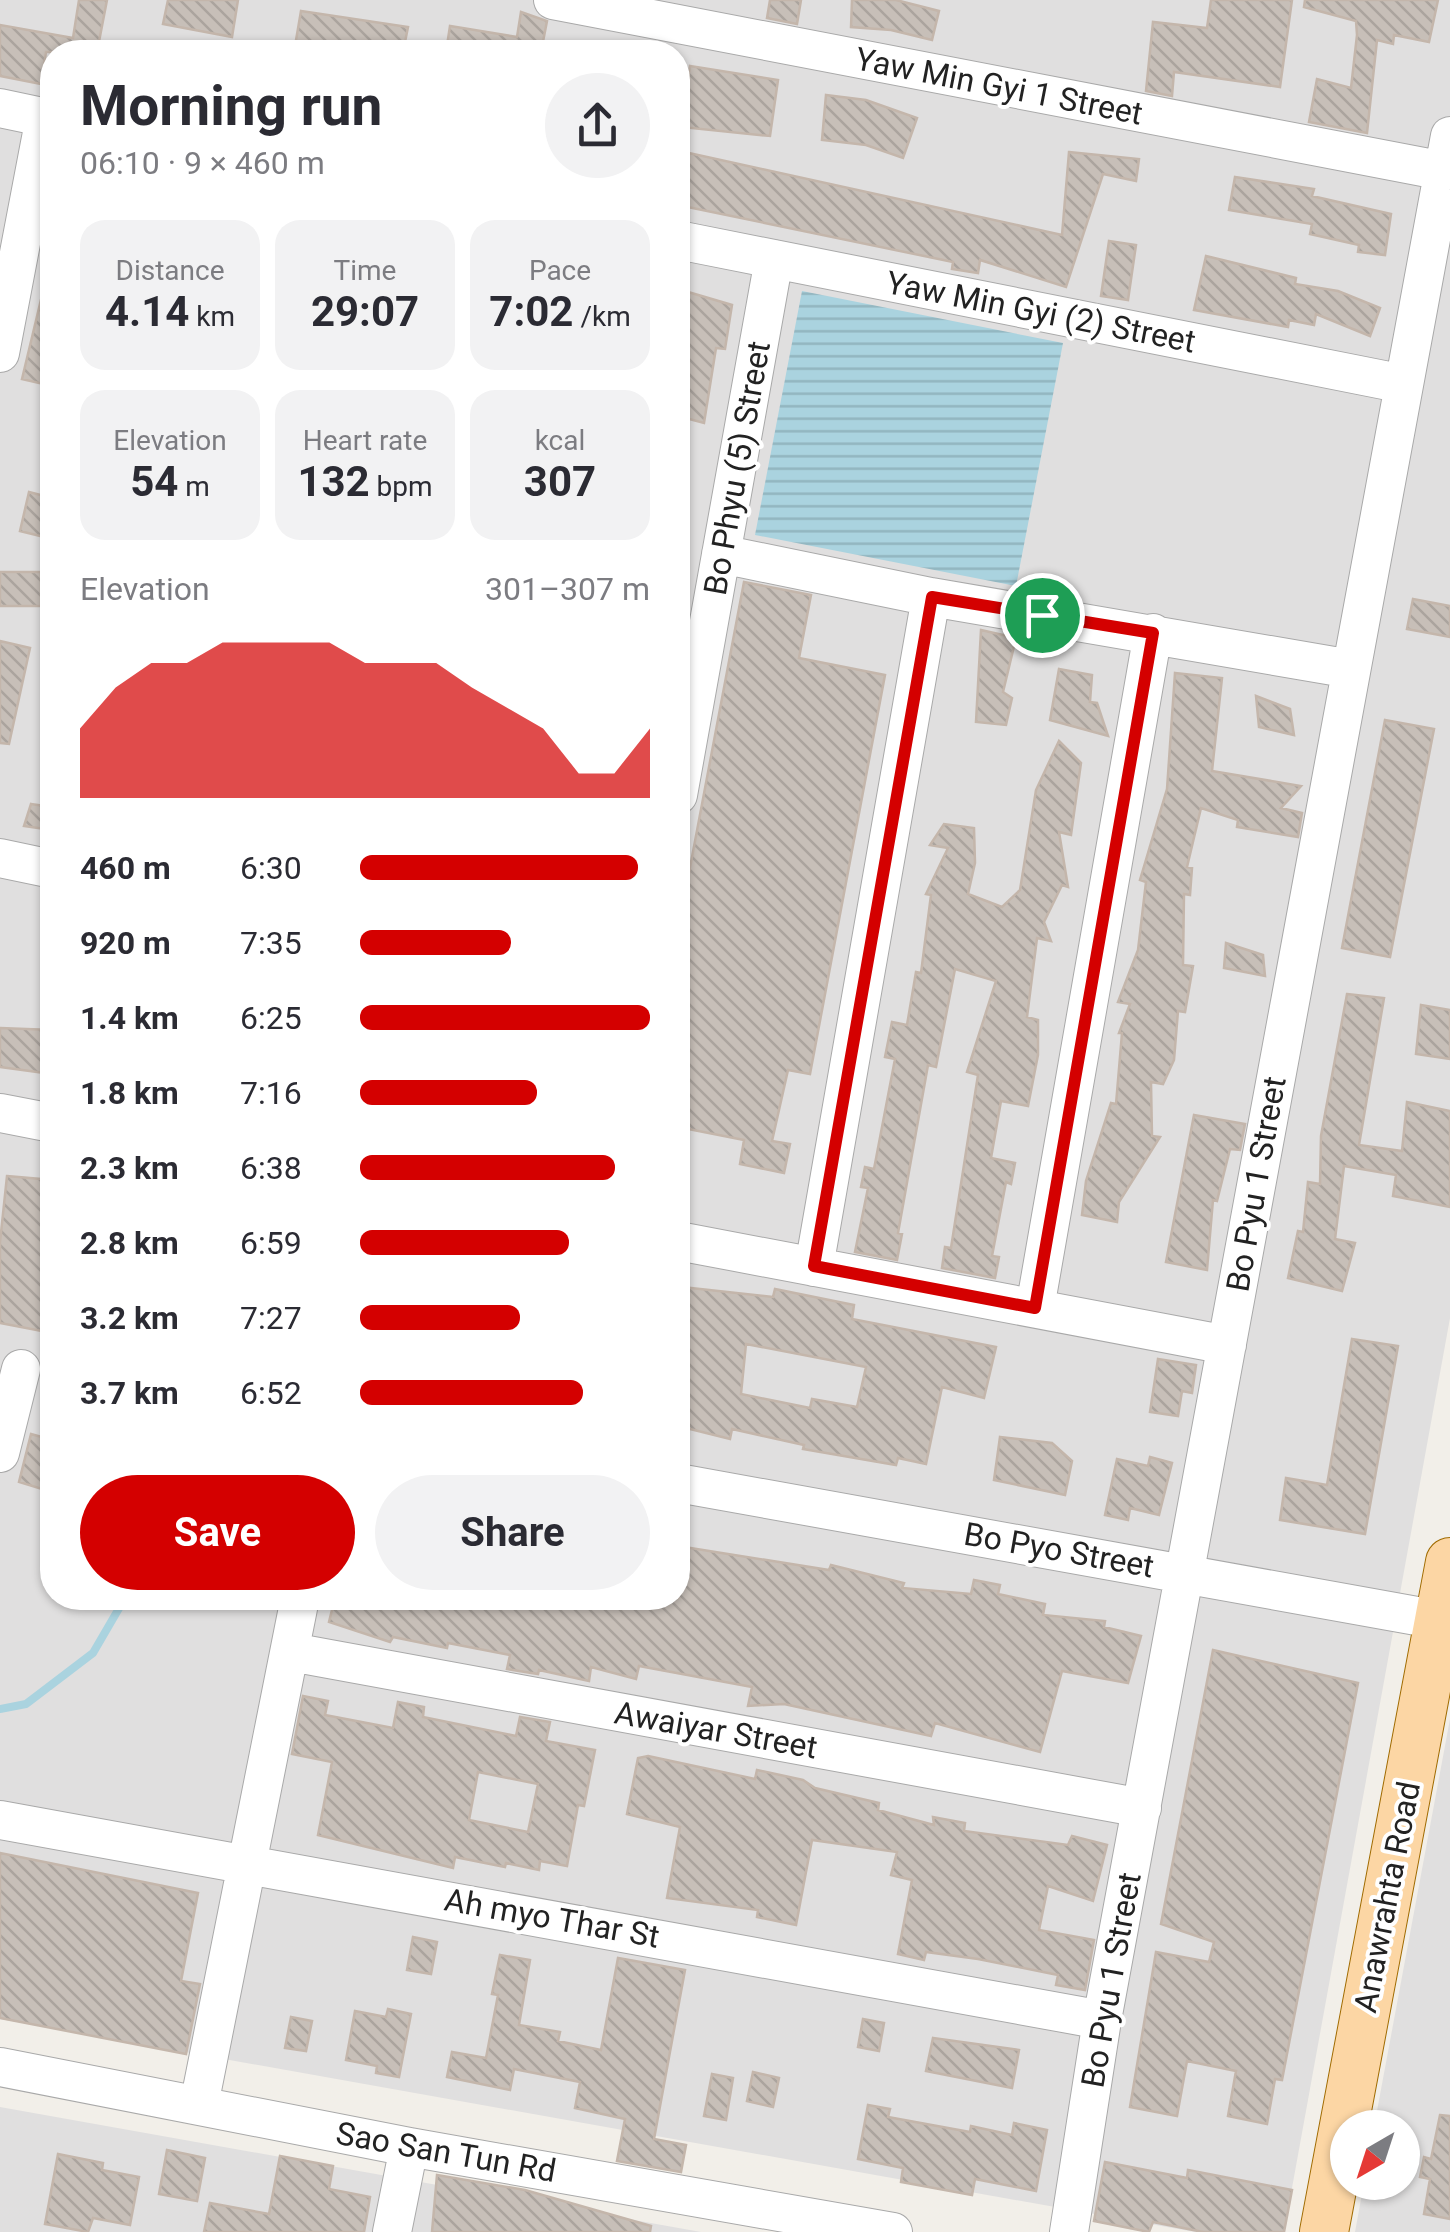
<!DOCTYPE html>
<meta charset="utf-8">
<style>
body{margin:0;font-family:Roboto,sans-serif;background:#f2f2f3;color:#2b2b33;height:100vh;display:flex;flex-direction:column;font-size:38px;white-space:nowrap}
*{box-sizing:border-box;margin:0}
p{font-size:32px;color:#7c7c81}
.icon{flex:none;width:55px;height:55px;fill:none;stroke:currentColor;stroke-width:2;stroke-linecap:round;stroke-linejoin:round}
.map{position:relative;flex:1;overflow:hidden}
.panel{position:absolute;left:40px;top:40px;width:650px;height:1570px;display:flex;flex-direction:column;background:#fff;border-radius:40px;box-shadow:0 2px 8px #0004}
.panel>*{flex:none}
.needle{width:65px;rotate:219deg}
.fabs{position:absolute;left:1330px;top:2110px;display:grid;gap:20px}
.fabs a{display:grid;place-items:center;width:90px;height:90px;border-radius:50%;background:#fff;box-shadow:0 2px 8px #0004;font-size:50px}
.pin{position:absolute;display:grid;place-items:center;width:85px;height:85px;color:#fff;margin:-42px;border:5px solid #fff;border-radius:50%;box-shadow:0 2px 10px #0007}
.round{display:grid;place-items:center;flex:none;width:105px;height:105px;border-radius:52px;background:#f2f2f3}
.summary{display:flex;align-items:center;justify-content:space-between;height:170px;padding:0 40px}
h1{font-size:55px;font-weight:700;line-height:75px}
.stats{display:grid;grid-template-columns:repeat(3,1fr);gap:15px;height:170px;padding:10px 40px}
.stats div{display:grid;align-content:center;border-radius:25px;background:#f2f2f3;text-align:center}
.stats b{font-size:42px;font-weight:700}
.stats small{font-size:28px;font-weight:400}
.stats p{font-size:28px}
.chart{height:280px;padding:20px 40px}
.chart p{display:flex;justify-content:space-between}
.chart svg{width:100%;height:180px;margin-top:10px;fill:#d40000;opacity:.7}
.cta{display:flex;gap:20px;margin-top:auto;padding:20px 40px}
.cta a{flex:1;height:115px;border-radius:60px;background:#d40000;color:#fff;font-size:40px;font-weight:700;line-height:115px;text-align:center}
.cta a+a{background:#f2f2f3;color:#2b2b33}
ul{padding:0 40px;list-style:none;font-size:32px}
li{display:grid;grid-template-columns:160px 120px 1fr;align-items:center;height:75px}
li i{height:25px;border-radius:12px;background:#d40000}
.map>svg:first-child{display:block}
</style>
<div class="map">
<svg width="1450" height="2232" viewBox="0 0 1450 2232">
<defs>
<pattern id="water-rules" width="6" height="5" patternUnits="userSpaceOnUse" patternTransform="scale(2.5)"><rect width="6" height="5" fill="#aad3df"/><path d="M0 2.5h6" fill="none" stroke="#92b5bf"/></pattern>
<pattern id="building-back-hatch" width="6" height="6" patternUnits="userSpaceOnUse" patternTransform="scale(2.5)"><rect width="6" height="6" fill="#c7bfb8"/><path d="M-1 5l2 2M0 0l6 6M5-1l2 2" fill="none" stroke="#aba49e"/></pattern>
</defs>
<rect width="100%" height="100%" fill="#f2efe9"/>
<!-- residential -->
<path fill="#e0dfdf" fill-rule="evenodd" d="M0,0h1450v1318l-166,914h-89l-1195,-213zM52,52h626v1546h-626z
M1450,1719v513h-95l9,-49 38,-1v-54l-28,-1z
M0,2107l701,125h-701z"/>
<!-- water -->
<path fill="url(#water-rules)" d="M802,291l261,52 -47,243 -261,-51z"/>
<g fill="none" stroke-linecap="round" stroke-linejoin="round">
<!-- stream -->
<path stroke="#aad3df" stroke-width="8" d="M0,1709l26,-5 67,-51 32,-55"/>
</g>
<!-- building -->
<path fill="url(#building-back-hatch)" stroke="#c4b6ab" stroke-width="2.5" fill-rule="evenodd" d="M79,0h28l-10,52h-51l-5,32 -41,-8v-51l73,13z
M168,0h70l-6,37 -69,-13z
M770,0h31l-4,24 -30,-6z
M852,0h44l43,11 -7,29 -41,-10 -40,-3z
M1211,0h81l-12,87 -106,-15 -2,24 -26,-5 7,-69 54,6z
M1305,0h133l-9,42 -35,-7 -1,9 -16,-4 -10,93 -58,-11 8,-43 34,9 6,-53 -1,-14 -52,-14z
M301,11l107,16 -5,25h-109z
M521,12l26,9 -6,31h-95l4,-26 67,11z
M690,66l88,14 -8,56 -89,-9z
M826,95l40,5 51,18 -14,40 -37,-13 -44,-5z
M1069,152l70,7 -3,22 -33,-7 -37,113 -86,-27 -2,13 -26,-4 1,-7 -275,-57 11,-52 373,82z
M1235,177l79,12 -2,7 79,18 -6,41 -27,-3 1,-7 -49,-11 2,-10 -83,-14z
M1109,241l27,4 -8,55 -27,-4z
M1206,256l90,22 -1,6 43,7 42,17 -10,28 -54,-22 -2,11 -25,-5 -1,7 -94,-17z
M45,283l7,1v102l-30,-7z
M678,289l54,16 -7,44 -9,-1 -12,75 -26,-7z
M29,492l23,6v41l-32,-8z
M0,572h41v34h-41z
M744,582l67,13 -12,63 86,17 -75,399 -22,-4 -16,71 18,3 -6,29 -44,-9 4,-24 -66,-13v-196z
M1413,599l37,7v31l-43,-8z
M981,630l35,8 -13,54 9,6 -6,27 -30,-3z
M0,641l30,7 -21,96 -9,-1z
M1059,669l33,6 -2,27 7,1 11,33 -58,-16z
M1175,673l47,5 -10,93 89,15 -20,22 21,5 -4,24 -61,-10 1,-7 -37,-12 -14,59 5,1 -2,27 -6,-1 -1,71 10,1 -8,46 -7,-1 -4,49 -11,24 -12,-2 1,54 8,1 -41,65 -2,20 -35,-7 4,-34 25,-78 5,1 6,-71h-3l11,-29 -12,-2 20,-52 8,-68 -6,-2 27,-91z
M1256,696l34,13 4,26 -35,-8z
M1385,720l49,9 -44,228 -48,-9z
M1059,741l22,22 -10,72 -12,-3 9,55 -6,-2 -18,37 7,19 -14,-3 -10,79 11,3v35l-10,51 -27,-5 -10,57 24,5 -4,21 -5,-2 -14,74 7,1 -4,21 -53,-10 3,-21 6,1 27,-173 -11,-3 29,-91 -41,-12 -19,98 -8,-2 -30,168 4,1 -5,26 -42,-8 13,-64 -7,-1 4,-20 9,2 21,-110 -10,-2 7,-35 15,3 9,-53 5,1 10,-78 -5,-1 22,-46 -18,-3 14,-21 30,4 1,35 -7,31 34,13 18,-17 16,-100z
M31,804l21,3v23l-28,-4z
M1226,943l37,12 2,21 -41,-8z
M1347,994l37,4 -25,147 43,6 5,-49 43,9v96l-57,-11 3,-21 -52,-9 -9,73 20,4 -13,48 -54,-13 10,-47 5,1 5,-50 12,2 1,-48z
M1421,1005l29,5v49l-34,-5z
M0,1028l52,2v44l-52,-7z
M1194,1115l51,9 -5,26 -10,-1 -13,52 -4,-1 -6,70 -41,-8z
M7,1176l45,4v153l-52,-10v-81z
M682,1287l91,10 2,-8 79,16 -2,14 144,28 -12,51 -42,-11 -16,77 -28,-6 -2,7 -93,-16 1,-4 -72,-16 -2,10 -52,-13zM746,1344l120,23 -9,40 -45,-8 -2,9 -69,-14z
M1352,1339l46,7 -33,188 -85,-14 6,-42 41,7z
M1158,1359l38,6 -4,28 -10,-2 -4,25 -28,-4z
M31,1434l21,6v52l-33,-10z
M1000,1437l52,6 20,18 -7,34 -71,-15z
M1150,1457l22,6 -13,52 -29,-7 -2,12 -23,-5 12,-56 31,7z
M678,1546l151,24 2,-5 73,18 -2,5 69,6 3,-14 26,5 -2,9 47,10 -2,11 62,6 -1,6 37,9 -13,47 -66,-12 -22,81 -105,-29 -4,13 -147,-32 -36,2 4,-19 -113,-21 -3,13 -45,-12 -2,14 -50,-11 -1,4 -31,-5 3,-14 -62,-12 -1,5 -54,-11 -3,5 -61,-20 6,-24h185l47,10 1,-10h110z
M1213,1650l145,33 -76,397 -7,-1 -8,45 -39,-8 8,-45 -49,-10 -10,55 -47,-9 26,-155 53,10 5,-20 -53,-18z
M303,1696l25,5 -3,14 68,13 5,-26 26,5 -1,10 93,19 4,-19 30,5 -4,19 49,9 -11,56 -6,-1 -11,61 -27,-5 -1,9 -33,-7 -1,4 -50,-10 -2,11 -135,-33 14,-73 -40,-8zM478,1772l60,12 -10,48 -59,-12z
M648,1756l107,23 2,-9 46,10 12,8 64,15 -1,7 56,15 -1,-8 32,6 -1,8 104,14 4,-9 35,9 -14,56 -45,-15 -9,44 55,10 -9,50 -29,-5 2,-10 -80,-16 -52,-7 -2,8 -26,-6 14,-74 -21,-5 6,-23 -85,-12 -16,85 -39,-8 1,-7 -91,-12 13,-71 -53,-13 11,-56z
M0,1853l198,40 -17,88 19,3 -14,70 -186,-36z
M413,1937l24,5 -6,32 -24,-4z
M500,1955l30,5 -11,65 41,7 -2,9 43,9 17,-92 67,12 -31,169 32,6 -5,27 -64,-11 8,-42 -50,-11 5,-26 -66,-13 -4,21 -63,-13 5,-25 34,6 12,-63 -6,-1z
M388,2009l23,5 -12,63 -23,-4 1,-7 -31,-6 9,-49 31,6z
M291,2017l21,4 -6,30 -21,-3z
M863,2019l21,4 -5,28 -21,-4z
M933,2038l86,12 -7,38 -86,-17z
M753,2072l26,6 -6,29 -26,-6z
M712,2074l21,4 -7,42 -22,-4z
M868,2105l22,4 -2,8 82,15 1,-6 41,9 2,-12 33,7 -11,61 -61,-12 -3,16 -71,-13 2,-14 -45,-9z
M1440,2115l10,1v103l-26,-5 6,-35 -10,-2 4,-20 7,2z
M167,2150l38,8 -8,43 -38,-7z
M58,2154l45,9 -1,7 37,7 -9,48 -37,-7 -5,14 -43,-8z
M280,2156l53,10 -4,23 41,8 -6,35h-160l6,-29 59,11z
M1105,2162l82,16 1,-8 104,20 -8,42h-81l-50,-10 -4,10 -55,-11z
M437,2175l88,15 126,36 -1,6h-218z"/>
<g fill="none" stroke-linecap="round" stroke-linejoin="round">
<defs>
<path id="minor" d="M553,0l891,171
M0,108l52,11
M678,240l726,144
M0,353l45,-236
M721,554l210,43 420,72
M678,795l96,-536
M0,858l52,11
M0,1113l52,10
M678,1241l549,104
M814,1267l117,-670
M1035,1308l118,-675
M0,1453l21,-84
M678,1483l761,137
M291,1652l851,156
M0,1820l1102,200
M0,2067l409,80 484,85
M199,2105l101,-507
M392,2232l17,-85
M1069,2232l33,-212 348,-1884"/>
<path id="major" d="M1324,2232l126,-670"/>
</defs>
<!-- minor casing -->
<use href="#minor" stroke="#a9a9a9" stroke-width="40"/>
<!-- major casing -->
<use href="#major" stroke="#a06b00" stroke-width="50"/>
<!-- minor -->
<use href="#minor" stroke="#fff" stroke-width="38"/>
<!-- major -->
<use href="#major" stroke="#fcd6a4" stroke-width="48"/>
</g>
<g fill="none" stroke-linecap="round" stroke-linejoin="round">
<defs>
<path id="route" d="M932,597l221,36 -118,675 -221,-42z"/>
</defs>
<!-- route casing -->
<use href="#route" stroke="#fff" stroke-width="20"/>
<!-- route -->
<use href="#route" stroke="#d40000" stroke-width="12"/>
</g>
<g text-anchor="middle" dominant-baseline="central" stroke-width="8" stroke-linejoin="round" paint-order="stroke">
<!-- street labels -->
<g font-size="32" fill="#222" stroke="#fff">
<text transform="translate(999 86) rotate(11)">Yaw Min Gyi 1 Street</text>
<text transform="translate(1041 312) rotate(11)">Yaw Min Gyi (2) Street</text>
<text transform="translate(737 468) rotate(-80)">Bo Phyu (5) Street</text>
<text transform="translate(1256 1184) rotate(-80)">Bo Pyu 1 Street</text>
<text transform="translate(1059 1550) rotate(10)">Bo Pyo Street</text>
<text transform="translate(716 1730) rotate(10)">Awaiyar Street</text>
<text transform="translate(1387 1897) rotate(-79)">Anawrahta Road</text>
<text transform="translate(552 1918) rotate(10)">Ah myo Thar St</text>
<text transform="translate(1111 1980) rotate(-80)">Bo Pyu 1 Street</text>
<text transform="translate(446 2152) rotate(10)">Sao San Tun Rd</text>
</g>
</g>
</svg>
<div class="fabs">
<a><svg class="needle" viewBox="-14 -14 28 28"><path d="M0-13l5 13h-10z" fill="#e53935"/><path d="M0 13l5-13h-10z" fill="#7c7c81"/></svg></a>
</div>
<div class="pin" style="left:1042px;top:615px;background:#1e9e55"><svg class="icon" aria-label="arrive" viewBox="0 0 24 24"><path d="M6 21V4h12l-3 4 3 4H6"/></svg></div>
<section class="panel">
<div class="summary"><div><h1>Morning run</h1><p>06:10 · 9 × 460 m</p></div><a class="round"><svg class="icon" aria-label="share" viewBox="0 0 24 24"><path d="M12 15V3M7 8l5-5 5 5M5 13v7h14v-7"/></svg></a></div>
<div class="stats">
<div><p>Distance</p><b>4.14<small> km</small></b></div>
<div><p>Time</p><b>29:07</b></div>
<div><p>Pace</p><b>7:02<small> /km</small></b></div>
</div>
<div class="stats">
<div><p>Elevation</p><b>54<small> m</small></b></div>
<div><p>Heart rate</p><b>132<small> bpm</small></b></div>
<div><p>kcal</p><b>307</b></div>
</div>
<div class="chart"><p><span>Elevation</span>301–307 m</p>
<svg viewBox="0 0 160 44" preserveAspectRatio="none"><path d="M0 44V27L10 17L20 11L30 11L40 6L50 6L60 6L70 6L80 11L90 11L100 11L110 17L120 22L130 27L140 38L150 38L160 27V44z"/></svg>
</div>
<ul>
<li><b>460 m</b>6:30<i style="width:96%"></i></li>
<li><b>920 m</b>7:35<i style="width:52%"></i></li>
<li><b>1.4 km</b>6:25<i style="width:100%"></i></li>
<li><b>1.8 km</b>7:16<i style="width:61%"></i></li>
<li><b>2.3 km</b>6:38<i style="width:88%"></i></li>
<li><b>2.8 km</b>6:59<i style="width:72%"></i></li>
<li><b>3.2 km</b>7:27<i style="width:55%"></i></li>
<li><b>3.7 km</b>6:52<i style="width:77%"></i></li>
</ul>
<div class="cta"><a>Save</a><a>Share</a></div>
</section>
</div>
